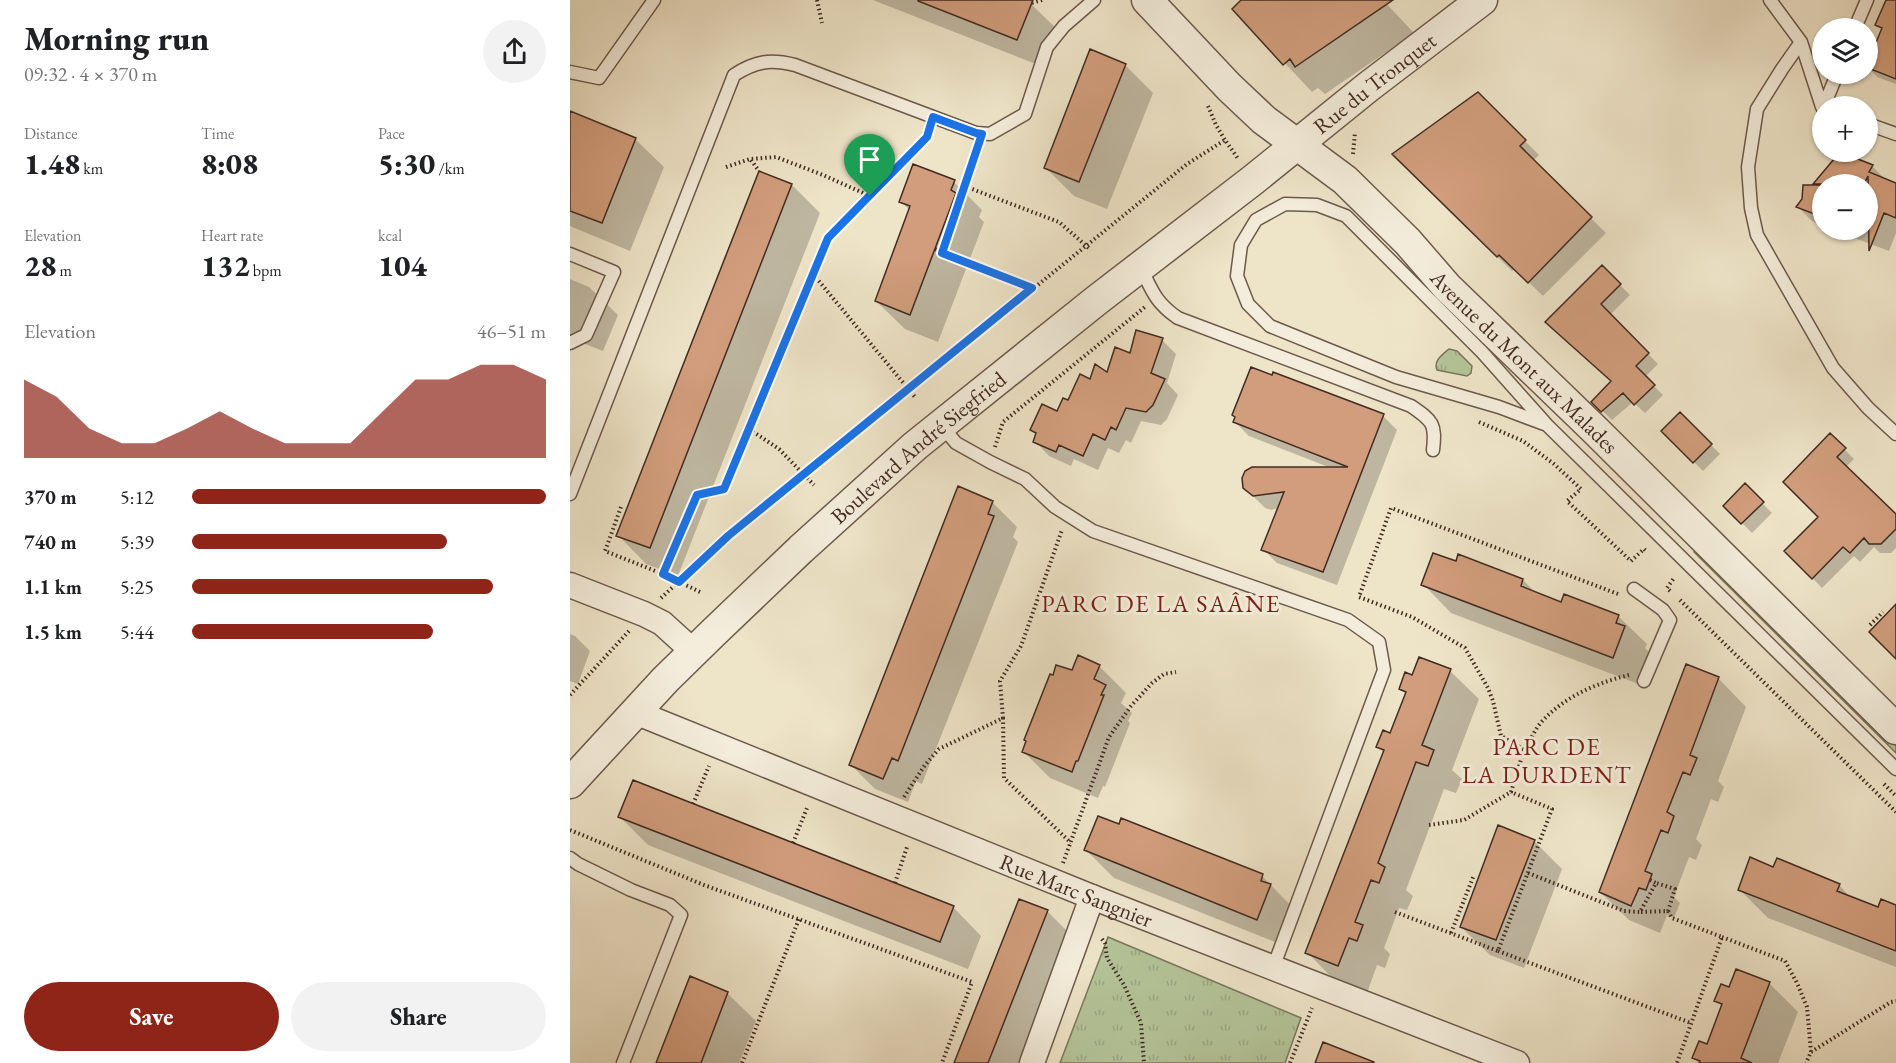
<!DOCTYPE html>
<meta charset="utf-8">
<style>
body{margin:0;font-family:"EB Garamond",serif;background:#f2f2f2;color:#202124;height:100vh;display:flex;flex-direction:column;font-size:22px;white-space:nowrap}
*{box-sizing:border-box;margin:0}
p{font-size:20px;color:#757577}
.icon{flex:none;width:33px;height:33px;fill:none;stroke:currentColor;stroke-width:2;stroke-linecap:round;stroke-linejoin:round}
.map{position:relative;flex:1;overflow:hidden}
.drawer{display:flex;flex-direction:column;background:#fff;width:570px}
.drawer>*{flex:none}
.controls{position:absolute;left:1242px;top:18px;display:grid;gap:12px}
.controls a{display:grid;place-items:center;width:66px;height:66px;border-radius:50%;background:#fff;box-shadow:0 2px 4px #0004;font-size:30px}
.pin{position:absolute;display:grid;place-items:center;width:51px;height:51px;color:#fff;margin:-62px -26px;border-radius:50% 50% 50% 0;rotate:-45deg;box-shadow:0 0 6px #0007}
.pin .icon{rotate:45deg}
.round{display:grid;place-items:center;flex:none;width:63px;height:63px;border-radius:32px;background:#f2f2f2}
.head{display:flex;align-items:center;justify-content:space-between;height:102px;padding:0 24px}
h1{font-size:33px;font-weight:800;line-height:45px}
.stats{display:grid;grid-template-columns:repeat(3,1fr);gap:9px;height:102px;padding:6px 24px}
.stats div{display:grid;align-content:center}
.stats b{font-size:30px;font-weight:800}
.stats small{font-size:16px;font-weight:400}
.stats p{font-size:16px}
.chart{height:168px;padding:12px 24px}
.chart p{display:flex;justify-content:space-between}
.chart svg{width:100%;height:108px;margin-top:6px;fill:#8f2418;opacity:.7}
.button{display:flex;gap:12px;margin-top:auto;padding:12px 24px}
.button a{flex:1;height:69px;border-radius:36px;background:#8f2418;color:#fff;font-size:24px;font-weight:800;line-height:69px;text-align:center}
.button a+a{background:#f2f2f2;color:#202124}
ul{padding:0 24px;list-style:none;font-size:20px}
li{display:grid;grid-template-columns:96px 72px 1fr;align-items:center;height:45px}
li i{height:15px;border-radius:8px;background:#8f2418}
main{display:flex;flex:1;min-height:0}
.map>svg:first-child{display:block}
</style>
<main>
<section class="drawer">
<div class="head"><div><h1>Morning run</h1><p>09:32 · 4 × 370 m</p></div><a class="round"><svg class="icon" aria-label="share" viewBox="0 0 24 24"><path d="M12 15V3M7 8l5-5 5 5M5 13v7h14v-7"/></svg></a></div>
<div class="stats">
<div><p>Distance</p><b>1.48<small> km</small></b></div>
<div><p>Time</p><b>8:08</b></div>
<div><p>Pace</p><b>5:30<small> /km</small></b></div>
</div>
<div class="stats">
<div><p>Elevation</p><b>28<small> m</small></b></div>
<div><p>Heart rate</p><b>132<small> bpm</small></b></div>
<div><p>kcal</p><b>104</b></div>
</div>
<div class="chart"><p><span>Elevation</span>46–51 m</p>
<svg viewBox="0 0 160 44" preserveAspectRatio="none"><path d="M0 44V12L10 19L20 32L30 38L40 38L50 32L60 25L70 32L80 38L90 38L100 38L110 25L120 12L130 12L140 6L150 6L160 12V44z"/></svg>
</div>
<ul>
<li><b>370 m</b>5:12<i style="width:100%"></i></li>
<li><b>740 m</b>5:39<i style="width:72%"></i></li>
<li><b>1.1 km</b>5:25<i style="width:85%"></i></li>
<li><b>1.5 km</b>5:44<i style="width:68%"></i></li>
</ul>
<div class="button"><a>Save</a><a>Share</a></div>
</section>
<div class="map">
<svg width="1326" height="1063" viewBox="0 0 1326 1063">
<defs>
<pattern id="grass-tufts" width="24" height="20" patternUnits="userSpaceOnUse" patternTransform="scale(1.5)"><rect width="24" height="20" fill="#b4c599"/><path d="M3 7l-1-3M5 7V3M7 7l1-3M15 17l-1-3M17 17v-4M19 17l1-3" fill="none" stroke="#9ca984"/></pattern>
</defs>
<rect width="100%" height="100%" fill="#eee4c8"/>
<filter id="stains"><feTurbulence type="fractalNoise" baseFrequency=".00333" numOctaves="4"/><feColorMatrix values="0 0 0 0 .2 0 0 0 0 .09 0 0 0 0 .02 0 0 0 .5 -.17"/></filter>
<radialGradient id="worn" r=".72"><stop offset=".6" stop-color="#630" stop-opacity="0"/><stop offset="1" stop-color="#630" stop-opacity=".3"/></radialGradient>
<!-- grass -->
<path fill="url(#grass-tufts)" stroke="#7a785e" stroke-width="1.5" d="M879,349l8,2 15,15 -1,7 -4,3 -30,-6c-4,-9 5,-15 12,-21z
M1127,548l199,196v9l-202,-201z
M538,937l193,81 -16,45h-225z"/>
<!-- shadow -->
<path fill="#0003" d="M303,0h148l10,4 29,28 -14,36z
M673,0h140l31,33 -89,61 -7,-6 -6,4 -78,-83z
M1317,0h9v84l-19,-7 -9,-10 15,-37 -6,-5z
M555,65l28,28 -46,116 -33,-13 -28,-28z
M908,94l61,61 -6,6 73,72 -63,63 -28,-27 -3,2 -118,-116z
M0,112l65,27 29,28 -34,84 -60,-25z
M1270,153l32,13 15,15 9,4v48l-7,18 -56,-21h35v-46h-46v41l-10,-4 -14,-14z
M190,173l32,12 28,28 -142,363 -32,-12 -28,-29z
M384,182l28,28 -3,7 5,5 -46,120 -33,-13 -29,-28 34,-90 -9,-10z
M1032,267l28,28 -20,20 48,49 -13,13 18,18 -18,18 -12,-11 -21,18 -19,-18 19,-21 -55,-49z
M0,279l19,8 29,28 -15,36 -33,-13z
M592,340l14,14 -9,29 11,12 -11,24 -6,6 -20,-4 -10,22 -5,-3 -7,13 -11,-5 -10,22 -24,-11 -3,7 -22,-10 -14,-15 2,-6 -5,-6 26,-16 33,-32 17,-7 23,-19z
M1110,414l40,40 -17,17 -40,-40z
M813,416l14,14 -60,155 -60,-22 -14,-14 16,-41 -8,2 -6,-2 -21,-21 87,-19 -82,-32 -14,-14z
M1260,435l24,24 -8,8 50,49v32l-5,5h-11l-6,-6 -14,15 -6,-6 -32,32 -36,-37 34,-34z
M1175,486l27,27 -20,20 -27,-27z
M422,502l25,25 -4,10 5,5 -96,242 -6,-3 -8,21 -33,-13 -24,-24z
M887,563l66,17 13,13 26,11 56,12 29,28 -2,4 7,7 -11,30 -190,-72 -28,-29z
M0,634l5,2 15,15 -12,33 -8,-3z
M850,659l30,12 29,28 -27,71 10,9 -6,14 -12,-4 -38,101 7,6 -6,14 -8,-2 -15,40 6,6 -5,14 -8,-3 -10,28 -32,-12 -28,-29 77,-199 -6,-7 13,-11 16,-40 -7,-7 13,-11z
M529,666l27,27 -5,10 11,10 -4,8 2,2 -25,64 -2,-1 -5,12 -48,-20 -27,-27 49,-79z
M1148,678l28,29 -28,74 6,6 -6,15 -7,-3 -15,40 6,6 -6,15 -7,-3 -15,40 6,6 -6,15 -7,-3 -7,18 -31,-13 -29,-28z
M50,817l333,90 28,29 -13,33 -320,-124z
M964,841l28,28 -38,99 -34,-13 -29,-28z
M516,850l176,26 36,37 -13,33 -171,-68z
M1269,885l13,14 27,10 17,-3v61l-128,-49 -28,-28z
M477,911l28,28 -48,124h-71z
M1167,971l33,13 28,28 -20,51h-79l-5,-5 14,-12 15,-39 -7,-7 13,-11z
M157,993l29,28 -17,42h-81z"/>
<!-- building -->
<path fill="#d19d7c" stroke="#412b22" stroke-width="1.5" d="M348,0h115l-16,40 -99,-39z
M671,0h152l-98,67 -5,-8 -7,6 -51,-56z
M1316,0h10v79l-28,-11v-6l14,-34 -7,-3z
M520,49l36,15 -47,118 -35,-14z
M908,92l48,48 -6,6 72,71 -64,66 -29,-28 -2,2 -105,-103z
M0,111l66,27 -34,85 -32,-12z
M1270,152l33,13 -4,7 27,11v35l-12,-5 -15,38 -1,-75 -4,8h-51z
M343,164l42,16 -4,10 5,3 -46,122 -35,-14 35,-95 -11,-4z
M189,171l33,13 -142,364 -34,-12z
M1233,185h19v32l-26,-10 6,-8z
M1032,265l19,19 -20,20 48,49 -13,13 19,19 -21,20 -11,-12 -22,19 -10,-10 20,-21 -66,-59z
M566,330l27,8 -12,35 14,6 -12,26 -7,7 -20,-4 -10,22 -5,-3 -6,13 -12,-6 -10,22 -24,-11 -3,7 -23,-10 3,-9 -6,-3 12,-26 15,7 6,-13 5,2 12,-26 10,5 5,-15 12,8 8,-25 15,6z
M681,367l21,8 1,-3 111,42 -61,158 -62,-22 23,-58 -31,4 -10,-8 -1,-10 3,-7 7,-4h96l-115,-45 2,-5 -3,-2z
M1110,412l32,32 -19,19 -32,-32z
M1260,433l16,15 -9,9 59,57v15l-15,15h-12l-5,-6 -14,15 -7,-6 -31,32 -28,-28 34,-34 -35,-35z
M1175,483l19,19 -23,22 -18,-18z
M388,486l35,15 -5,13 6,2 -96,245 -6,-3 -9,21 -34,-14z
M863,553l23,8 2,-7 65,25 -2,7 40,16 3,-8 55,21 -3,8 9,3 -12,32 -192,-73z
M1326,604v55l-27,-27z
M508,655l22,10 -6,14 12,6 -5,10h3l-26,66h-2l-4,11 -50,-20 4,-11 -2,-1 26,-66 3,1 3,-10 16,5z
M849,657l32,12 -29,76 12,5 -6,16 -12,-4 -38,101 7,4 -6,16 -8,-3 -16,42 8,3 -6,16 -8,-3 -11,28 -33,-13 79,-203 -8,-3 7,-17 7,3 16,-41 -7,-3 6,-17 7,3z
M1116,664l33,13 -29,78 7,3 -7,17 -7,-3 -16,40 7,4 -6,17 -7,-3 -16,41 7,3 -6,16 -7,-2 -8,18 -32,-14z
M63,780l321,126 -14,36 -322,-125z
M528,816l21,8 2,-6 142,56 -2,7 10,3 -14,36 -173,-70z
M928,825l37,15 -39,100 -36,-13z
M1180,857l23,10 4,-9 63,26 -3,7 41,16 3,-8 15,6v46l-158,-61z
M449,899l29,11 -60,153h-34z
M1166,969l34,13 -29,76 11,5h-53l1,-2 -8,-3 7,-17 8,3 15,-40 -8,-3 7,-17 8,3z
M120,976l38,16 -27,71h-45z
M753,1042l51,20v1h-59z"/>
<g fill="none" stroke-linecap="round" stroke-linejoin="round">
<defs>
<path id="service" d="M1200,0l31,42 21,65
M1285,28l12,-28
M1231,42l-19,27 -25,40 -9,58 3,41 6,27 76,133 35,40 28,26
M0,72l29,6 55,-78
M1254,106l13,-32
M1298,124l28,10
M0,254l44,18 -28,63 -16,8
M571,268c11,23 15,35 37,50l233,88c22,15 25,18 22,44
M977,425l-48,-18 -103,-30 -126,-51 -22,-22 -11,-28 4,-31 15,-25 29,-16 32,1 29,11 136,136 65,73 349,344
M372,426l14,17 34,19 35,17 30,28 38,24 255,89 31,22 5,28 -111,298
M0,494l164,-419c22,-14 36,-16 61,-10l181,68 14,1 35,-20 22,-67 17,-21 30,-26
M1064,589l29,21 7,10 -26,61
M0,858l8,6 53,26 39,15 11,10 -58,148"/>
<g id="minor">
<path d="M0,585l74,29 18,9 32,29"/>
<path id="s1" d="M65,712l457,185 425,166"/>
<path d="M462,1063l60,-166"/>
</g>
<g id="tertiary">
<path id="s2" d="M577,0l82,87 35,33 81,60 63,62 39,45 147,142 302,300"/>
<path id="s3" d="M0,783l95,-103 47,-46 89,-85 114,-103 182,-146 156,-120 115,-93 114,-87"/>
</g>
</defs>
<!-- service casing -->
<use href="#service" stroke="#6c594c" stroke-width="15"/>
<!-- minor casing -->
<use href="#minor" stroke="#6c594c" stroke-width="27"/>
<!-- tertiary casing -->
<use href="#tertiary" stroke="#6c594c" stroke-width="33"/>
<!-- path -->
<path stroke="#412b22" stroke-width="4" stroke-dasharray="1.5 3" stroke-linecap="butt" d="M247,0l5,23
M462,3l10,-3
M638,106l8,19 9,15
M783,154l2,-22
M181,160l8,11
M156,167l24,-8 26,-2 47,18 47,21
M394,186l95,36 32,28
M365,249l97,39
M372,253l35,-104
M243,274l102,123
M909,422l44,19 31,23 27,25 -14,12 64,60 13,-12 3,3
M179,429l30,20 35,36
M425,447l8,-25 142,-115
M51,507l-16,44 58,23
M1100,591l-3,-3 7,-10
M130,592l-37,-18 34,-79 27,-6 104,-251 99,-101 1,-5
M1048,594l-227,-86 -32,89 53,20 53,31 23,40 5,13 8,35 24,14c5,-8 8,-17 14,-25 22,-27 57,-42 90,-50
M91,598l67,-62 459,-372 38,-24 14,20
M1110,600l216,212
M1300,625l13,-13
M0,695l59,-64
M433,718l1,60 67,65
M1314,784l12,12
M334,797l21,-32 14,-16 64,-31 -3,-37 21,-35 41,-116
M123,804l16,-38
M859,825l35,-5 47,-28 13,-42
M0,830l134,55 268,97 -30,81
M223,843l14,-35
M493,863l46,-126 22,-31 21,-23 12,-9 12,-2
M958,873l96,38 16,1 16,-29 -6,-3
M325,883l12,-36
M1098,911l4,7 50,19 -45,126
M825,912l103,39 54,-142 -41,-17
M1071,912l27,-1 7,-22 -19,-6
M881,933l23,-58
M1152,937l63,24 12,22 10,24 4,45 -5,11
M532,939l3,4 2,15 17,27 17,38 3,40
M928,951l193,72
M1241,1052l80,-50 5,-1
M172,1063l57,-144
M720,1063l22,-55"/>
<!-- service -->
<use href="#service" stroke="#f4eddb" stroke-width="12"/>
<!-- minor -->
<use href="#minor" stroke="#f4eddb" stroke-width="24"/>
<!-- tertiary -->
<use href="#tertiary" stroke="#f4eddb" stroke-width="30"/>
</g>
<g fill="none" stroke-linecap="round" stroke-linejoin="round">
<defs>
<path id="route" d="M363,117l43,16 6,1 -40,119 90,35 -304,248 -49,46 -16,-8 34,-79 27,-6 104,-251 99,-101z"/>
</defs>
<!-- route casing -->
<use href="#route" stroke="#fff" stroke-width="12"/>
<!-- route -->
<use href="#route" stroke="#1a73e8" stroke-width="8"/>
</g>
<g text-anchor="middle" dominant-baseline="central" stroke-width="6" stroke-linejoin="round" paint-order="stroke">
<!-- street labels -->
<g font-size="22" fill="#412b22" stroke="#f4eddb">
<text stroke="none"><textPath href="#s3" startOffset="1068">Rue du Tronquet</textPath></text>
<text stroke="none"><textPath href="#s2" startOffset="524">Avenue du Mont aux Malades</textPath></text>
<text stroke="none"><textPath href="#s3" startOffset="484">Boulevard André Siegfried</textPath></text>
<text stroke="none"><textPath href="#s1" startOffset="476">Rue Marc Sangnier</textPath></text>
</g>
<!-- neighbourhood labels -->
<g font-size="24" letter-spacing="1.5" fill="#7a1f14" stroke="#f4eddb">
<text x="591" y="603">PARC DE LA SAÂNE</text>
<text x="977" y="746">PARC DE<tspan x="977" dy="28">LA DURDENT</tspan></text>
</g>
</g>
<rect width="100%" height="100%" filter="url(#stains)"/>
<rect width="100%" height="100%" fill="url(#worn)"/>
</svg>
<div class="controls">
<a><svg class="icon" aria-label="layers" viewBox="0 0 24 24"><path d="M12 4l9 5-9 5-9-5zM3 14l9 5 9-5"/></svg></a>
<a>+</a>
<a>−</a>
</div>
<div class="pin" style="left:300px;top:196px;background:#1e9e55"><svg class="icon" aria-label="arrive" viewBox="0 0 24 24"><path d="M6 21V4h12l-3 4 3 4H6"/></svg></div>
</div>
</main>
